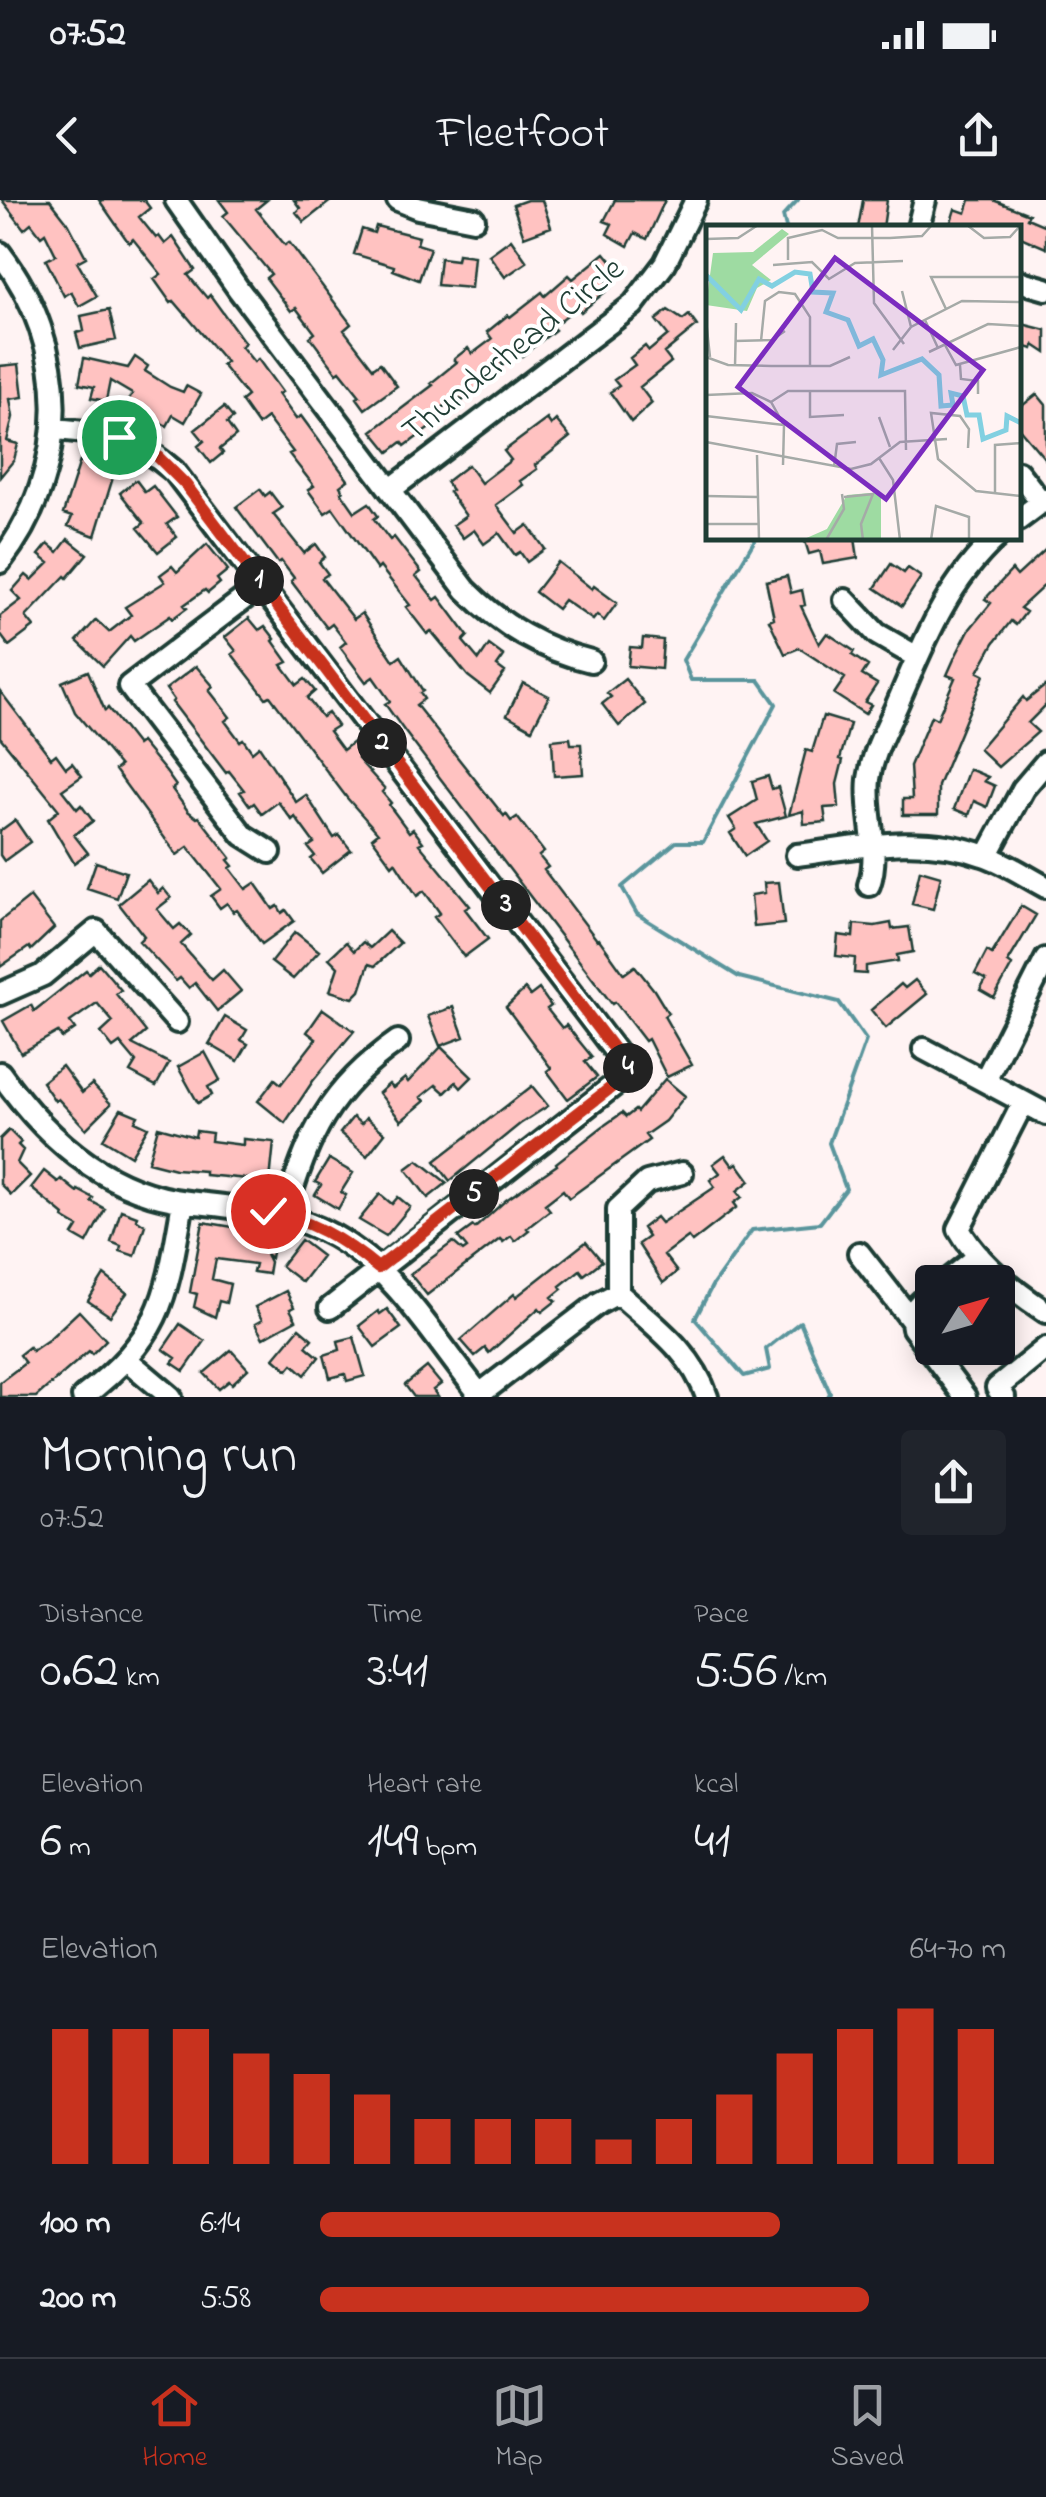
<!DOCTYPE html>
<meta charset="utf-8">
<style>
body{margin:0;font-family:"Indie Flower",sans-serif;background:#20242c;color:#f1f3f6;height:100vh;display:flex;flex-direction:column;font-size:38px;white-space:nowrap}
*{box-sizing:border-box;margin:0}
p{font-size:32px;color:#9ea1a6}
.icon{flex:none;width:55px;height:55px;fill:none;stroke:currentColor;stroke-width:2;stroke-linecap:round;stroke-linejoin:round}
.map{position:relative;height:1197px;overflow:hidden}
.drawer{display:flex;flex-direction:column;background:#171b24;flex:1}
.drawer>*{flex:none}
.needle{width:65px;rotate:53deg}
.buttons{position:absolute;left:915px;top:1065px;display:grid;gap:20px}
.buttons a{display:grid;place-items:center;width:100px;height:100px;border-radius:10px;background:#171b24;box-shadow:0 5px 25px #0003;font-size:50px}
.pin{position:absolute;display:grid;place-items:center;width:85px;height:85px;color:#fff;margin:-42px;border:5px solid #fff;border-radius:50%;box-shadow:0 2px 10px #0007}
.km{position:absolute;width:50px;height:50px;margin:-25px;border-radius:50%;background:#222;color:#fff;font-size:28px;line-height:50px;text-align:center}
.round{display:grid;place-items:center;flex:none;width:105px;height:105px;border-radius:10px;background:#20242c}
.headline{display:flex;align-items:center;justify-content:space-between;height:170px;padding:0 40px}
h1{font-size:55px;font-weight:600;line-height:75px}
.figures{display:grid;grid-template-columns:repeat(3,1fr);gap:15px;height:170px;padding:10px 40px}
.figures div{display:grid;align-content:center}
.figures b{font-size:50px;font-weight:600}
.figures small{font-size:28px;font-weight:400}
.figures p{font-size:28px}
.chart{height:280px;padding:20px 40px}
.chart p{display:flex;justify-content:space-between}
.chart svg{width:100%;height:180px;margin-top:10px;stroke:#c8321e;stroke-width:6}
ul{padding:0 40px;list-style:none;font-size:32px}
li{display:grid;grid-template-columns:160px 120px 1fr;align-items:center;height:75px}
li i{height:25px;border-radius:12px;background:#c8321e}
.status{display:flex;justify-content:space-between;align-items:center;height:70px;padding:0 50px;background:#171b24;direction:ltr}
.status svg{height:28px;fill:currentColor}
header{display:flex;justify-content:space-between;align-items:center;height:130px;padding:0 40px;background:#171b24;font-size:45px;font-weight:600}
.tab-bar{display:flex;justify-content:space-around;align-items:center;height:140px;border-top:2px solid #363941;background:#171b24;font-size:28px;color:#9ea1a6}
.tab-bar a{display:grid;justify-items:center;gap:5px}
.tab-bar .selected{color:#c8321e}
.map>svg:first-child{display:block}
</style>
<div class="status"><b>07:52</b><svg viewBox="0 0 49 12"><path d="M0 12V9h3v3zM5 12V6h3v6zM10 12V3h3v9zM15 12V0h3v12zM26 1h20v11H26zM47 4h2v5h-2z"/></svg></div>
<header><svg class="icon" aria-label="back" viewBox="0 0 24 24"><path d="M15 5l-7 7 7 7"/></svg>Fleetfoot<svg class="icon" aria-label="share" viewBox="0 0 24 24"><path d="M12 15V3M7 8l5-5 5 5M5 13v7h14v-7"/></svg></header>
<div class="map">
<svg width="1046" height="1197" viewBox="0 0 1046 1197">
<rect width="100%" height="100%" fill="#fff3f3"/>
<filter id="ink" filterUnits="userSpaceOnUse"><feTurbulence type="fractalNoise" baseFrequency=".01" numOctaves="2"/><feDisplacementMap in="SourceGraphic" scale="20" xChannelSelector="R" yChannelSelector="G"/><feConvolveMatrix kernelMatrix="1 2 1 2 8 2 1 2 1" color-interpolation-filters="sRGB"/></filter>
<g filter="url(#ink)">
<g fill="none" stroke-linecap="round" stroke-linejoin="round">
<!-- stream -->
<path stroke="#5a959c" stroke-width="4" d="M786,28l-3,-12 15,-16
M756,338l-73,122 8,20h68l17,24 -73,138h-27l-54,45 15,27 102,63 100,25 27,38 -37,103 17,46 -26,34 -68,7 -40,56 -17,33 49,57 26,-7 -4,-20 34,-27 30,71 -2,4"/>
</g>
<!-- building -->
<path fill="#ffc2c1" stroke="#1f3d34" stroke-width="2.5" d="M2,0h48l18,23 18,34 -9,5 20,34 -18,10 -8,-14 -7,4 -18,-36 10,-5 -11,-22 -4,3 -10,-13 -7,6z
M99,0h45l6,8 -11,9 17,21 3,-2 6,8 8,-7 22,33 -7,5 19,23 3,-3 35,48 -4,3 13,16 4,-3 24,33 -4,2 18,25 5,-3 47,64 -8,6 3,5 -2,1 14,20 14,-9 9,13 -4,3 16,21 4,-3 27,35 -5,4 19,24 4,-3 29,39 -5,5 16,19 10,-15 15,11 -7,10 8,6 -15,21 -22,-17 -37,-45 -4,3 -21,-27 4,-2 -30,-38 -3,3 -44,-62 -8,5 -17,-23 6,-4 -25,-32 4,-2 -26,-34 -9,7 -17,-24 6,-5 -25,-31 4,-3 -52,-61 -3,2 -17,-24 7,-5 -28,-35 -4,4z
M219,0h48l-11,9 29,36 4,-3 62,82 -7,6 29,38 7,-5 17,23 -32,23 -8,-11 3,-2 -20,-25 -3,2 -27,-36 5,-4 -19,-25 -5,3 -25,-33 5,-4 -48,-58 5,-4z
M294,0h38l-28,22 -8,-10 4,-4z
M527,0h15l9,27 -27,10 -11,-32z
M615,0h50l-18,39 -12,-6 -7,13 -21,-12 5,-10 -8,-3z
M863,0h24l-4,28h-25z
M970,0h23l36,14 -2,4 19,8v22l-28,-12v-8l-68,-3 5,-16 11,4z
M376,26l43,11 -2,7 13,4 -11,32 -26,-10 1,-4 -40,-12 8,-25 12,4z
M511,39l16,23 -22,15 -16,-22z
M605,53l9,11 -8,7 4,5 -5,4 6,7 -30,25 -4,-5 -25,20 3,3 -33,26 -5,-6 -16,12 2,3 -9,7 2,4 -34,25 -4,-5 -24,18 5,7 -34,25 -3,-4 -13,10 -17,-21 61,-46 -2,-2 26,-21 -3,-3 14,-11 4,6 20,-15 -5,-7 21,-17 2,2 32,-25 3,4 24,-21 4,4z
M458,54l16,2 -3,32 -34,-3 3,-27 17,2z
M109,110l7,30 -36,8 -4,-15 8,-2 -3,-15z
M668,110l15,10 6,-5 8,11 -33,27 7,9 -31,25 12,16 -21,19 -21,-30 9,-6 -5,-6 21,-15 -5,-7 15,-12 4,5 19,-16 -12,-15z
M1018,123l28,7v23l-12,-8 -1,4 -15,-4z
M135,157l13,9 -3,5 25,16 13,5 3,-6 15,8 -16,28 -12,-7 -6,11 -23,-11 -18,-11 6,-10 -22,-13 -4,20 -15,-3 3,-11 -15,-3 5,-26 44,10z
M19,164l4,33 -13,2 3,18 -6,24 11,3 -4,16 -14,17v-111z
M1037,194l9,11v55l-28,-33v-18z
M224,207l9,11 -6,5 9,13 -16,13 3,4 -12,10 -13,-17 6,-5 -9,-11z
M547,219l4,6 5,-5 14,17 -35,28 2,4 -17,12 3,4 -27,20 21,28 11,-8 17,24 -18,13 -7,-10 -5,3 -16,-22 -15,11 -10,-14 -11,8 -10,-13 13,-9 -17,-24 3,-2 -6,-8 22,-17 13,18 30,-23 -7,-9z
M95,254l23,7 -23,75 -27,-10 4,-9 -9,-3 17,-53 10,3z
M136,280l9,12 8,-6 24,31 -10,7 10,13 -19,15 -20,-24 6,-5 -24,-30z
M260,289l5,7 5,-4 12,16 -9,6 31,39 12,-9 9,13 -6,5 9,12 -6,4 32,41 8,-6 32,48 7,-5 22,35 -3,2 4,6 -8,6 88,111 2,-2 5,7 6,-4 27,35 -5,4 9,11 -4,3 53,70 2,-1 25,35 11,-8 19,24 14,23 -4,3 28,49 -25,12 -19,-38 -3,2 -30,-39 -3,2 -207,-272 -20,-28 5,-3 -17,-24 -7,5 -26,-35 6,-5 -14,-18 -5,4 -36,-47 3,-3 -13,-17 -3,2 -42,-56z
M804,338h51l3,20 -35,6 -3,-13 -11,3z
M68,339l19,15 -20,24 -2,-2 -39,41 8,10 -25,19 -9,-12v-18l21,-16 -9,-9 14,-16 6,5 17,-17 -10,-8 9,-11 10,8z
M207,344l21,26 -11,9 3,4 -12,10 -3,-3 -21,15 3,3 -15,11 -2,-3 -36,25 -4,-5 -27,30 -26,-25 19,-21 13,12 22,-17 -6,-8 40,-25 -5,-7 12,-9 5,6z
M1046,349v35l-26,24 6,4 -10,13 -5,-4 -17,22 -16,29 6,3 -46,111v29h-35v-16h9l-2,-33 21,-50 6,3 18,-41 -8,-3 8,-18 14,-27 22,-27 -6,-4 27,-29 5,6z
M558,362l34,27 2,-3 23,17 -13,18 -7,-6 -4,5 -29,-20 -7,9 -22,-17z
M891,364l13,9 4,-5 13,9 -19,29 -27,-18z
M787,376l4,17 11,-3 3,15 -4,1 18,38 8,-11 27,18 -2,4 16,11 -6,9 15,9 -12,18 6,3 -6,9 -31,-20 11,-16 -46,-30 -14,6 -16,-34 5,-2 -8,-37z
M249,418l10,12 6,-4 10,13 -2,2 15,21 -6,3 15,20 8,-6 10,12 -8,7 15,19 6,-4 9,13 -8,5 14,19 10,-8 10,13 -5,4 27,30 -3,3 9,11 -2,2 20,27 4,-3 10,13 -4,2 51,62 -5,3 23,30 -24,18 -30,-40 6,-4 -16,-22 -7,5 -22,-34 -3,3 -20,-27 6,-5 -31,-35 -77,-102 -4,2 -34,-44 4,-3 -11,-14z
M643,438l20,2 -2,29 -33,-3 2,-19 12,1z
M196,466l17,20 -4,4 21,27 -5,4 15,20 3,-2 9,13 7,-6 37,56 10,-7 28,43 5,-3 12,15 -29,23 -11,-14 4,-3 -7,-9 6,-4 -19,-26 -3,3 -14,-18 -16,12 -8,-11 -4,3 -10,-14 4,-2 -15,-19 -3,2 -54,-71 2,-2 -8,-11z
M88,471l17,40 3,-3 29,37 4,-3 25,30 10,14 -4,3 16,22 9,7 2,-1 32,41 -3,2 5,6 -3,2 16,21 9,-6 18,26 5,-3 4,7 4,-3 8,11 -32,23 -25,-34 -4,2 -6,-9 -7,5 -9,-12 10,-7 -33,-42 -11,8 -62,-85 5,-4 -45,-54 -13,-30z
M625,479l20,25 -26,22 -17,-22 9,-7 -4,-4z
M523,483l26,13 -17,33 -25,-14z
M1046,485v20l-18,18 10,9 -40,35 -19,-18 44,-52 3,4z
M0,491l51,67 5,-4 10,14 6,-5 10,13 -20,14 15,19 4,-4 12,16 -19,14 14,18 -14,10 -26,-44 11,-9 -59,-73z
M823,516l27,8 -10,35 3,1 -6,24 2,23 -15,1 2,14 -22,2 -1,-13 -14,4 17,-65 6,2z
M570,538l1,6h10l2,30 -29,2 -2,-36z
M969,569l19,8 -4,4 11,5 -8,21 -13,-6 -5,14 -15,-6z
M768,576l4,13 6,-2 8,29 -30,8 11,17 -22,15 -15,-23 6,-4 -7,-11 28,-18 -5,-19z
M15,620l15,22 -26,19 -4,-6v-24z
M96,662l30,10 -9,26 -30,-10z
M920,670l21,6 -8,33 -21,-5z
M148,680l10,13 5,-5 8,10 -14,11 17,20 6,-5 11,11 -10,9 31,36 11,-10 18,21 -24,20 -22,-28 -6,5 -9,-10 -4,3 -26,-28 -11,-12 5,-5 -25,-32z
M779,682l5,42 -30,3 -3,-32 14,-2 -1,-10z
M30,697l24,31 -23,22 -2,-3 -29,20v-46z
M1021,706l15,9 -28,47 4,3 -18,33 -14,-8 6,-10 -11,-6 12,-23 5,3z
M891,723l1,6 17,-2 4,25 -16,3 1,6 -32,5v8l-12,-1 1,-15 -19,-2 2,-21 15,2 1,-13 21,2z
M388,731l12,12 -25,23 -6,-2 -9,27 -7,7 -23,-7 8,-24 -9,-9 17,-16 8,9 9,-9 7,6z
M295,732l24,19 -26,28 -22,-17z
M99,764l22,26 -5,4 30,38 -14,12 37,19 -13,23 -26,-14 6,-10 -16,-19 -7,5 -12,-15 12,-11 -16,-19 -27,19 5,7 -13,9 -4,-6 -37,21 -18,-32 28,-16 3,6 52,-41 3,3z
M915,780l12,14 -41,34 -15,-18 30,-26 4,4z
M525,789l5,7 9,-7 12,17 -4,3 15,19 4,-3 26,32 -7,5 12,15 -29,22 -21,-28 4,-3 -45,-61z
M453,807l11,30 -24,9 -12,-30z
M323,809l31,22 -41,50 -28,42 -27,-22 17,-22 6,5 35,-45 -9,-7z
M225,817l22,13 -6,10 7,4 -10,17 -29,-17z
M441,847l31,30 -11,11 -5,-6 -11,11 -9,-8 -15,12 4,4 -24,20 -22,-28 10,-9 4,4 12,-10 3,4z
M205,852l15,28 -12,7 4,8 -14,8 -20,-36z
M62,866l20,27 10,-9 19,20 -25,25 -28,-30 -3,2 -13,-19z
M665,879l20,17 -20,25 -20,14 4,5 -80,58 -6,-8 -18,14 5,6 -23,18 2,2 -14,11 -4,-5 -8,6 -3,-3 -73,56 -17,-21 43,-32 10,9 4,-3 -9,-11 15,-11 2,2 31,-28 51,-35 -1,-2 46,-36 20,-14 4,4 9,-7 2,2z
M532,886l16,20 -28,18 -70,57 -15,-20z
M121,909l17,7 -3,5 13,6 -17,29 -28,-17z
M353,917l8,7 5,-6 19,15 -18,23 -27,-23z
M158,927l37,10 1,-6 16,2 -1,8 32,4v-6l31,3 -4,39 -65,-6v-4l-30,-2 -27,-7z
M9,930l12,12 -3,3 5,5 -6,13 13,13 -19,19 -11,-11v-45z
M725,955l8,11 4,-3 13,18 -13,10 5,6 -8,6 3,4 -45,35 -4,-5 -24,18 13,17 -14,11 -25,-39 10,-7 -6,-9 14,-11 5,6 54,-36 -5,-7 10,-7 -7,-9z
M329,959l24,14 -12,19 5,3 -8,14 -23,-14 6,-10 -6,-3z
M418,960l29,23 -19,15 -22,-29z
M44,971l14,11 3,-3 16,13 1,-2 15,8 -2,3 14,8 -18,34 -14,-8 5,-8 -15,-9 1,-3 -33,-27z
M380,994l12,10 6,-7 12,10 -24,29 -27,-16z
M121,1010l16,6 -1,3 9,6 -10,31 -15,-5 1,-5 -10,-4z
M203,1022l72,12 -4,24 -5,-4 4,8 -2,12 -15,-2 2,-8 -39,-5 -4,20 18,5 -4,19 -7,-2 -4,16 -21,-10 3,-13 -7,-2z
M301,1040l21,16 -20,26 -21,-16z
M586,1042l16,19 -18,14 -4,-5 -20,16 2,3 -10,8 4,4 -14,11 -3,-4 -50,45 -4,-5 -10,8 -14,-16 53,-46 2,3z
M104,1075l23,18 -17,23 -22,-15z
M286,1091l8,16 -4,2 6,11 -33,18 -8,-14 7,-4 -7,-13z
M387,1109l14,19 -26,19 -16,-21 19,-15 2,3z
M79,1111l27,29 -14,14 -3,-3 -53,46h-36v-15l25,-19 -6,-8 10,-8 3,4 16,-11z
M180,1124l25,17 -21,30 -12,-8 4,-5 -13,-9z
M299,1128l13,11 -6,7 13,11 -14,18 -12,-11 -5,6 -14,-12z
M354,1137l11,39 -18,5 -2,-7 -15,4 -6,-23 16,-5 -2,-9z
M231,1150l17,19 -16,15 -3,-3 -10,8 -15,-16z
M427,1167l14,17 -8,6 5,7h-24l-9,-12z"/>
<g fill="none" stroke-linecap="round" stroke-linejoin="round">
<defs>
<path id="minor" d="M176,0l63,90 227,300c36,36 75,59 125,71
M398,0l20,8 56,11
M918,28l7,-28
M0,53c71,93 72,216 0,309
M1018,81l28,8
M54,229c51,4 80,8 120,42l457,601 -301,236
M1018,272l24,31
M390,290l243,-185 32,-42 31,-63
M1018,320l28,-21
M262,385l-133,101 114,149 27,17
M845,400l32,34 40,23
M797,655c62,-8 125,-22 186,0 22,7 42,21 63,32
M987,656l36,-67 23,-27
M869,685c12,-35 -4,-70 0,-106 4,-28 19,-53 30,-79 26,-60 48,-117 97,-162
M0,794l43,-19 53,-44 81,91
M924,849l122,65
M0,873c45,64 106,120 188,129 51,6 99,8 146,34 64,36 102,106 148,161
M985,880l61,-121
M1023,903l-64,126c19,34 55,62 87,83
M285,1014c22,-78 44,-125 113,-173
M859,1053l53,68
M946,1082l33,-26
M618,1093v-84l29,-27 35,-9
M932,1093c-13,10 -23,17 -19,35l52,69
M127,1160l44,37
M83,1197c81,-63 83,-98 100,-195
M476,1197l123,-94 19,-10c34,31 74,58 89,104
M1004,1197l-7,-9 49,-40"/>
</defs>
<!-- minor casing -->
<use href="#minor" stroke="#1f3d34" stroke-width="28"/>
<!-- minor -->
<use href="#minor" stroke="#fff" stroke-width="20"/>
</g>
</g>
<g fill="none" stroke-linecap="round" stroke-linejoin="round" filter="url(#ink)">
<defs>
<path id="route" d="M119,237l38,19 28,28 446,588 -253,196c-32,-27 -68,-48 -110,-57"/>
</defs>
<!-- route casing -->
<use href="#route" stroke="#fff" stroke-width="20"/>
<!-- route -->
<use href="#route" stroke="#c8321e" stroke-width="12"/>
</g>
<g text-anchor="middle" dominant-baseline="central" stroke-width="8" stroke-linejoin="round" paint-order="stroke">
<!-- street labels -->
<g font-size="35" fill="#1f3d34" stroke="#fff">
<text transform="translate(514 151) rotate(-39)">Thunderhead Circle</text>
</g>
</g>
<!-- overview -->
<g transform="translate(706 25)">
<rect width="315" height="315" fill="#fff3f3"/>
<path d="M175,267v48h-79l25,-11 20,-34z" fill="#9edba2"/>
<path d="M76,4l7,5 -37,31 19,15 -14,8 -10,23 -41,-6 7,-52 40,-1z" fill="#9edba2"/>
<path fill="none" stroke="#82d0e1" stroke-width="5" d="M0,50l35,35 18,-31 13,7 23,-14 15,2 3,18 20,1 -7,19 22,8 11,26 14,-7 10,21 -2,15 41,-16 17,16 2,31 12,-1 -2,-12 12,3 4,19h12l4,24 23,-9 1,-14 14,7"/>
<path fill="none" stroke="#a5aaa7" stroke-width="2.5" d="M166,0l2,78 30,41M261,0l17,13 26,-1 11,-12M0,14l32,-1 20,-13M82,35v-22l34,-8 16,8h52l32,-2 10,-11M67,40l39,-3 17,17 26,-16 48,-2M196,66l9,36M240,84l-15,-32h90M0,95l4,37M219,95l13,28M29,116l37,-1 13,-9M55,116l4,-40 14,-9 16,2 15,23v49M239,120l11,20 65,-18M187,125l18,-23 51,-26 59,1M223,127l59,-28 33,2M0,132l22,8 43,1h59l20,-9M254,140l1,14 17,2v13M29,141l1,-43M104,166v26l34,-2M0,170l46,-2 19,9 13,23 -1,40M65,177l17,-11h117l1,59M0,191l78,9M173,192l11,30M0,217l145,27 20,-5 29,-22 47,-3M262,223l1,-19 -9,-13 -29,-3 7,46 38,32 45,5M51,230l2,85M173,233l14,22 7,60M128,242l3,-23 19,-2M289,267v-47l26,-2M0,271l52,1M138,272l30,-3M0,299h53M120,315l18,-31 -2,-15M157,315l-2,-16 12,-30M225,315l5,-34 33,11v23"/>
<path fill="#7b2cbf" fill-opacity="0.15" stroke="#7b2cbf" stroke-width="5" d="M129,33l148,112 -97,129 -148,-112z"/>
<rect width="315" height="315" fill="none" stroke="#1f3d34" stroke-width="5"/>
</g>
</svg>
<div class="buttons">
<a><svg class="needle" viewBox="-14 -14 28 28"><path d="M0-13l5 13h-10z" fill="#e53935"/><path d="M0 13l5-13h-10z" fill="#9ea1a6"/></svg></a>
</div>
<div class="pin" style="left:119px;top:237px;background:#1e9e55"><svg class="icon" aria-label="arrive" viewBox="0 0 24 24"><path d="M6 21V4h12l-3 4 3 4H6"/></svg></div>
<div class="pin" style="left:268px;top:1011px;background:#d93025"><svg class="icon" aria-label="check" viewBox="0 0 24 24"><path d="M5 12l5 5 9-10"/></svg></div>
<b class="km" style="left:259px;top:381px">1</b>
<b class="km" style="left:382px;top:543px">2</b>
<b class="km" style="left:506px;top:705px">3</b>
<b class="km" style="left:628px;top:868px">4</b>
<b class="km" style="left:474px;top:994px">5</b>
</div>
<section class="drawer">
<div class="headline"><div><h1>Morning run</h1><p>07:52</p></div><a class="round"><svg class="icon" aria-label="share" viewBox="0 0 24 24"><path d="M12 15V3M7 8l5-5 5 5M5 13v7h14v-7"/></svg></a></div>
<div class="figures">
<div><p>Distance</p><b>0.62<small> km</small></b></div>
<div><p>Time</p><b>3:41</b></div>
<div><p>Pace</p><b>5:56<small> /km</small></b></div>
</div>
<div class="figures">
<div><p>Elevation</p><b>6<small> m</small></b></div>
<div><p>Heart rate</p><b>149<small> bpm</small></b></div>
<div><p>kcal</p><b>41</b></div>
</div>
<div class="chart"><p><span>Elevation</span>64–70 m</p>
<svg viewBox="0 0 160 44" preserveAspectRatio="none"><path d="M5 44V11M15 44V11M25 44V11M35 44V17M45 44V22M55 44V27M65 44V33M75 44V33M85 44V33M95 44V38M105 44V33M115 44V27M125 44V17M135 44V11M145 44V6M155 44V11"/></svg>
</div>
<ul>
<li><b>100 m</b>6:14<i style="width:67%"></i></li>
<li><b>200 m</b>5:58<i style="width:80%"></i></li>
</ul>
</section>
<nav class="tab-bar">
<a class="selected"><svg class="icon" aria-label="home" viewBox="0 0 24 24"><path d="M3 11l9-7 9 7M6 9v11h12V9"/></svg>Home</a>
<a><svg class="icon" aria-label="map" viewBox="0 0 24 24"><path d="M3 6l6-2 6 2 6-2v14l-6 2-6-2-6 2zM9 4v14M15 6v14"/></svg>Map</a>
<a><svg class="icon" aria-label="saved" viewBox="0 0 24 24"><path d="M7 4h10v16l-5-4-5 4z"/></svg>Saved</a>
</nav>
